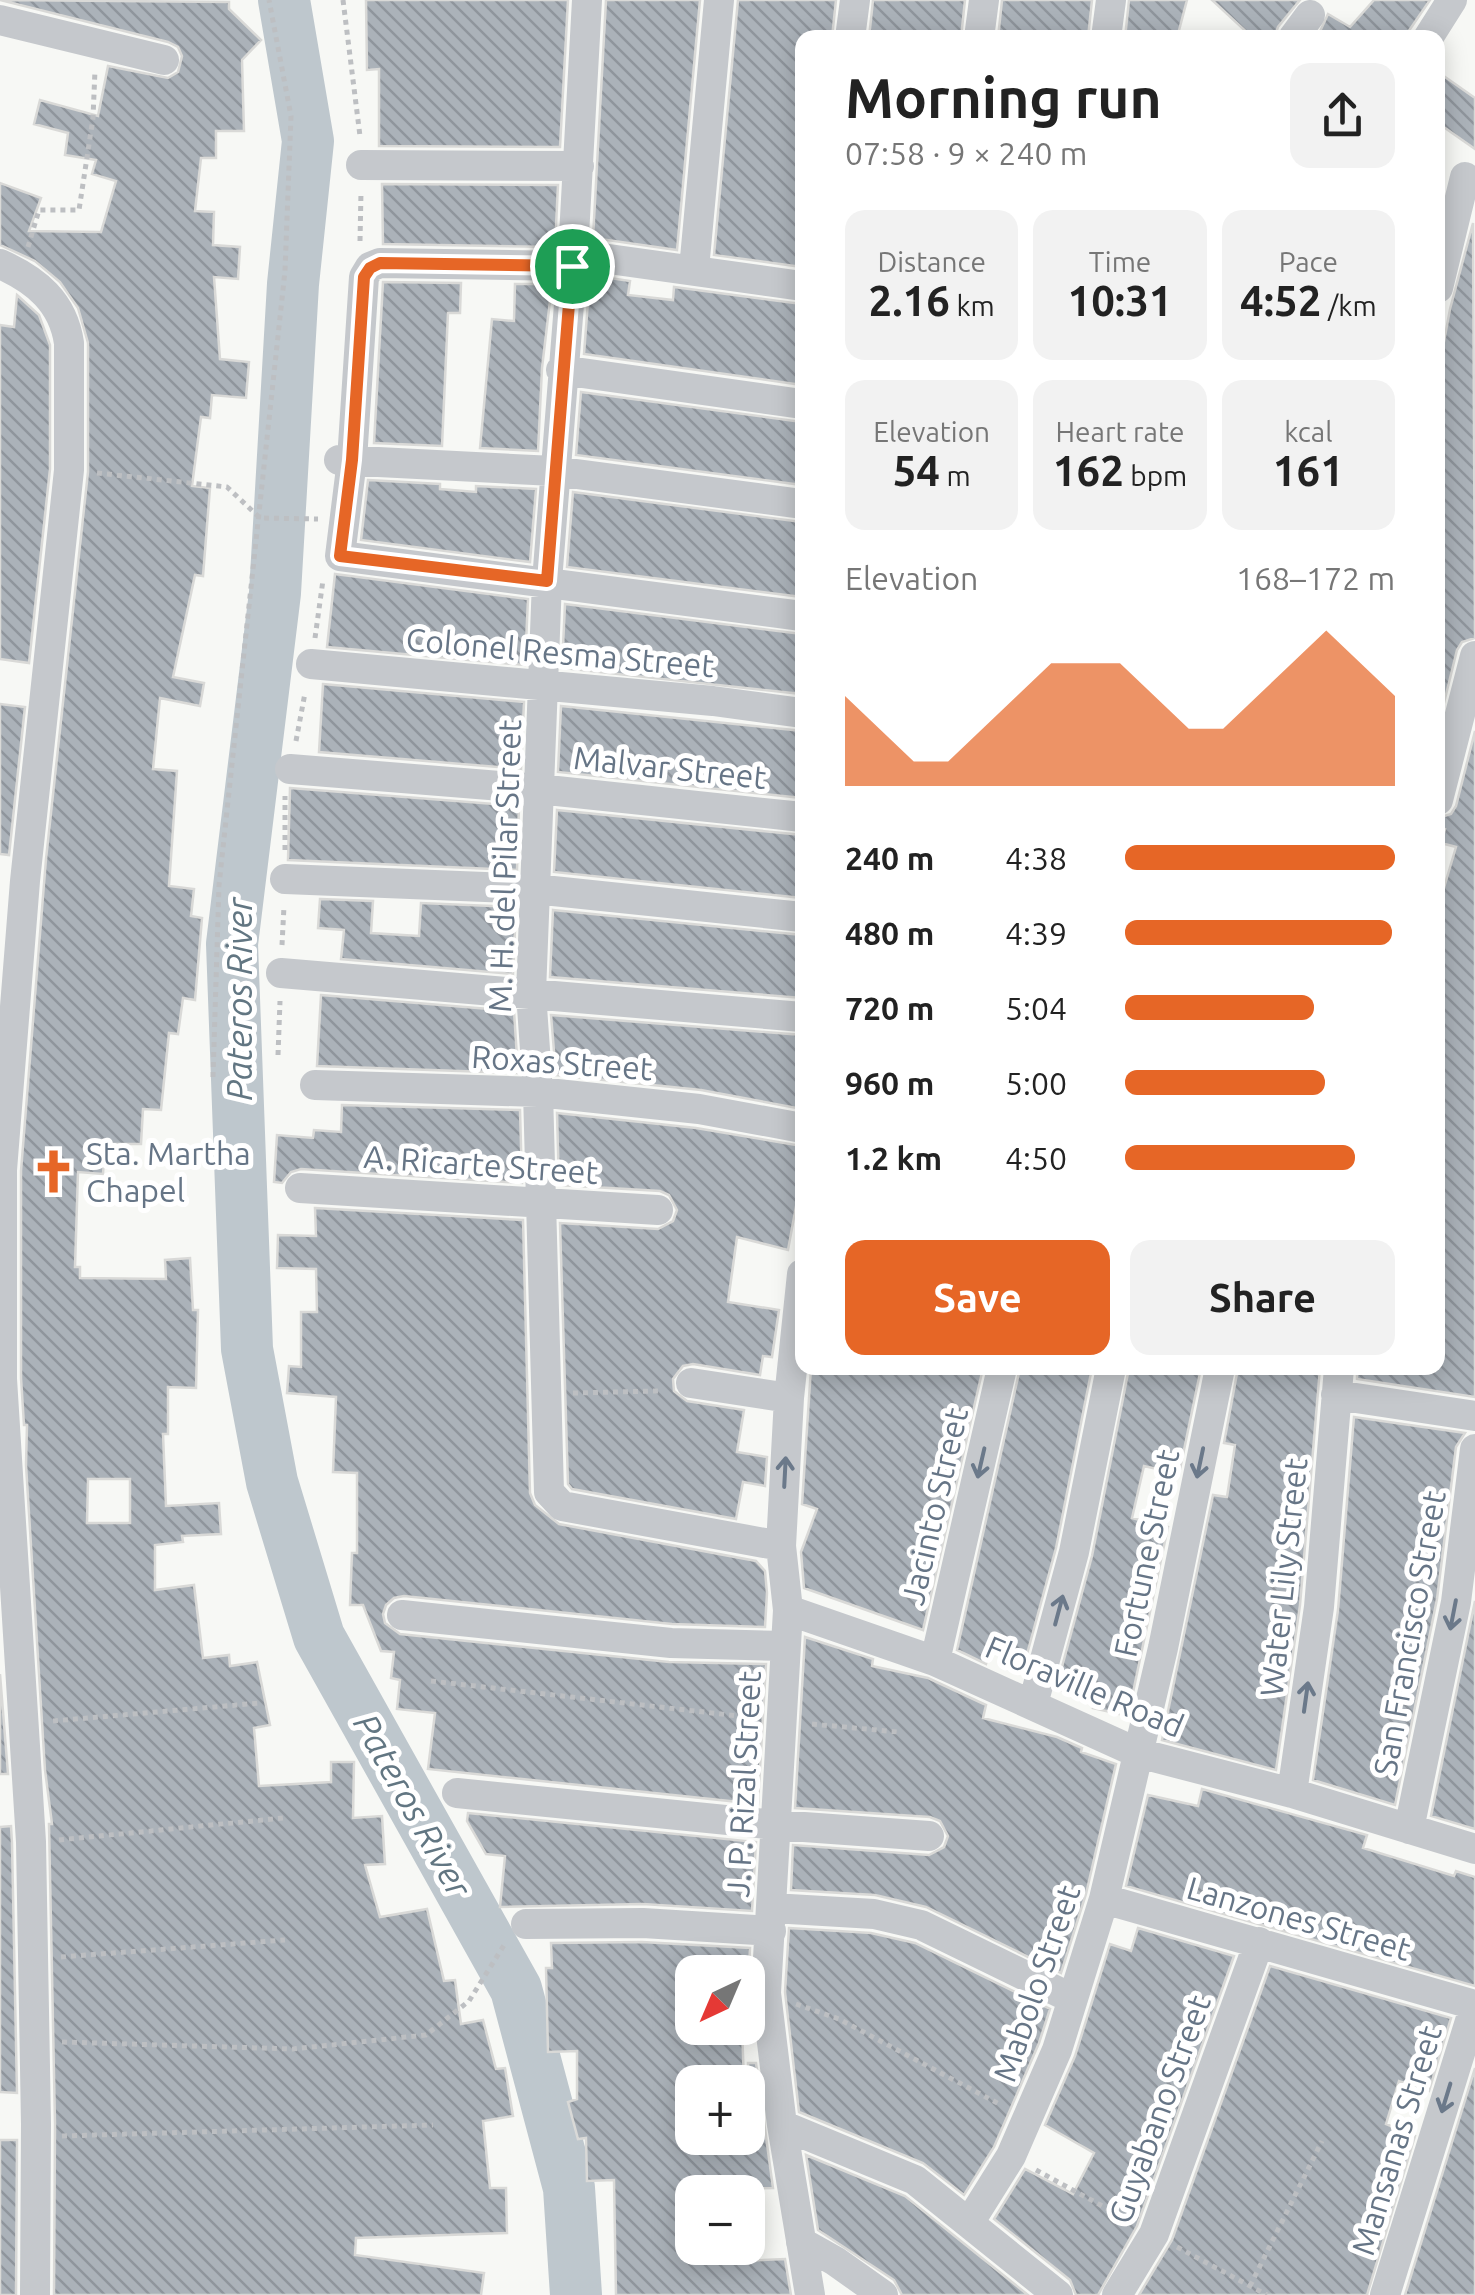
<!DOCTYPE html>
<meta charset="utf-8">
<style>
body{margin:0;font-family:Ubuntu,sans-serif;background:#f2f2f2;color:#222;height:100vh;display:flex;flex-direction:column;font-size:38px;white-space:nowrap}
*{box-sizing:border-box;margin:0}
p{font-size:32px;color:#767676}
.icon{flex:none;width:55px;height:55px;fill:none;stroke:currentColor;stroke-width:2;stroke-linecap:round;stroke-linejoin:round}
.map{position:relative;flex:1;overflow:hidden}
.drawer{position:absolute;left:795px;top:30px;width:650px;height:1345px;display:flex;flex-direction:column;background:#fff;border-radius:20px;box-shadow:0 5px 25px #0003}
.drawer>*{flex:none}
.needle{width:65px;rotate:224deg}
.buttons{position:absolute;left:675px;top:1955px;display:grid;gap:20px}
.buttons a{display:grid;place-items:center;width:90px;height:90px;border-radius:20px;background:#fff;box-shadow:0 5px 25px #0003;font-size:50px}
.pin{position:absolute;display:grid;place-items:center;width:85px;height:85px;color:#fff;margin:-42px;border:5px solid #fff;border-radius:50%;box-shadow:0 2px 10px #0007}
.round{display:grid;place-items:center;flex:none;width:105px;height:105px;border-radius:20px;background:#f2f2f2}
.overview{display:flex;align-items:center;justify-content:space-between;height:170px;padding:0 50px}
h1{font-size:55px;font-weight:700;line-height:75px}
.stats{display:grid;grid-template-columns:repeat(3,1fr);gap:15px;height:170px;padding:10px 50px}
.stats div{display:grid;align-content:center;border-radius:20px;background:#f2f2f2;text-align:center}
.stats b{font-size:42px;font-weight:700}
.stats small{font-size:28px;font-weight:400}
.stats p{font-size:28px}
.chart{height:280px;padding:20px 50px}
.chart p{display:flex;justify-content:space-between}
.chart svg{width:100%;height:180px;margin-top:10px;fill:#e66626;opacity:.7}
.button{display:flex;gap:20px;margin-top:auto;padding:20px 50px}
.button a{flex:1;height:115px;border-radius:20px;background:#e66626;color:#fff;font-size:40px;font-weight:700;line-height:115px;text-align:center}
.button a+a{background:#f2f2f2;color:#222}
ul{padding:0 50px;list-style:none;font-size:32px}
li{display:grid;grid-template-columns:160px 120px 1fr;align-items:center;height:75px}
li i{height:25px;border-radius:12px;background:#e66626}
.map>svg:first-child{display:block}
</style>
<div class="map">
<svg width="1475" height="2295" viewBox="0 0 1475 2295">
<defs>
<pattern id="building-back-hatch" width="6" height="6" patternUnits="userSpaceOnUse" patternTransform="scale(2.5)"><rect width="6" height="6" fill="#abb2b9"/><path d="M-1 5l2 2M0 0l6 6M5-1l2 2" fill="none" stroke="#8f959c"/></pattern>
</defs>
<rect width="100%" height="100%" fill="#f7f8f5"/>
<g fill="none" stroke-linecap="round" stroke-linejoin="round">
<!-- river -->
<path stroke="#bec7cd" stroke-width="52" d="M284,0l24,141 -15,143 -18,309 -43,351 15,405 25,133 47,155 197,352 53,199 7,107"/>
</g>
<!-- building -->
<path fill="url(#building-back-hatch)" stroke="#d9d9d7" stroke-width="2.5" fill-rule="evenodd" d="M0,0l229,2v7l32,31 -19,20 2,71h-28v27h-15l-6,53 19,1 -1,33 27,2 -2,32 -24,-2 6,82 29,3 -3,36 -34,-3 -2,23 -9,-1 -9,69 18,2 -7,88 -8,-1 -22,102 31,6 -4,23 -40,-8 -7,71 24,2 -8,115 25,3 -3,27 11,2 -7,82 -12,-2 -5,36 -9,-1 -8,77 -18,-1 -2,35h-36l-2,30 -25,-2 -3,95h5v11l86,1 -1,-19 25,-2 3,52h5l-2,78 -28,-1v47h-5l3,72 53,-3 2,31 -39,2 1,6 -28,3v45l39,-5 9,73 26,-3 1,11 27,-4 13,63 -16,3 5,58 72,-4v-20h23l-1,56 29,-2 3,48 -20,1 15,52 47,-8 17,72 11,-1 6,44 22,-4 13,49 9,-1 8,48 -30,5 7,67h16l1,45 -151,5 -1,17 129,18 -3,22h-427l1,-171 -6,-300h3l-7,-54 -19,-305 1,-40h-3l-3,-47v-207l25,-312 42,-387v-129l-10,-35 -18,-26 -25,-21 -35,-16v-62l41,15 -12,33 72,1 15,-51 -24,-7 4,-14 -31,-5 3,-22 -34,-9 6,-24 58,16 10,-50 60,12 10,-6 4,-16 -4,-9 -10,-5zM88,1479h42v44h-43z
M366,0h202l-8,147 -181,-1v-77l-12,1z
M606,0h94l-23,250 -84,-12z
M738,0h98l-4,38h-30v229l-88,-12z
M873,0h92l-4,38h-92z
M1002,0h90l-4,38h-90z
M1129,0h58l-10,38h-52z
M1212,0h88l-22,27 -4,11h-21z
M1374,0h56l-26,38h-87l11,-24 22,13z
M1438,72l37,26v51l-37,-26z
M382,184l176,1 -3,62 -172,-3z
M1473,223l2,415 -13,4 -5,8 -19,77v-353l12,-65z
M590,275l40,6 -2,14 45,5 1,-13 128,17v81l-218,-31z
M383,282l78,1 -1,30h-12l-6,133 -68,-3z
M515,284h37l-10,84 -4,83 -58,-3 12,-129 22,2z
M17,295l22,20 11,30v124l-21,194 -29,-4v-334l14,2z
M581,392l221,30v63l-226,-30z
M368,480l72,4v5l36,3v-6l60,3 -6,73 -169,-22z
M573,492l229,30v75l-235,-30z
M335,574l193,25 -3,66 -198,-18z
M565,604l237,30v60l-240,-26z
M323,684l201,18 -3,67 -202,-17z
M0,704l25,3 -16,148 -9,-1z
M561,706l241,25v67l-244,-26z
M1475,731v666l-118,-18v-11h81v-460l18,-61 -15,-4 4,-14 -7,-2v-9l13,-4 5,-8z
M290,788l229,18 -2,64 -229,-10z
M557,810l245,25v63l-248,-26z
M320,899l53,2 -2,32 48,3 2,-33 95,4 -3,67 -172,-15 3,-29 -26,-2z
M553,910l249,25v63l-252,-21z
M321,995l193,16 4,62 -201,-7z
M551,1015l251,20v74l-101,-19 -145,-15z
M342,1105l178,5 2,73 -221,-14 -10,3 -9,11 -8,-1 3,-47 36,3 1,-8 27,2z
M557,1113l139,15 106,18v28l-14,76 -51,-13 -9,65 51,8 -7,47 -9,-1 -3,19 -67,-11 -10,2 -10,13 1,12 13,10 57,9 -7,42 30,5 -2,29 -22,-4 -7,37 -164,-30 -4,-5 -8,-261 98,6 15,-8 4,-11 -8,-15 -9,-4 -101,-6z
M315,1208l208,12 7,273 5,12 24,19 197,37 9,10 2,22 -2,34 -93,-3 -268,-28 -10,2 -8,7 -3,9 2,9 15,11 269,28 97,2 -8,140 -330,-35 7,-56 -38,-4 3,-29 -9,-2 3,-26 -13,-1 -18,-46h-13l2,-52h5v-80l-24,-1 3,-75 -49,-4 2,-27 12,1v-55h16l-1,-43 -39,-1 1,-33 38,1z
M811,1368h172l-60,262 -119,-42 -3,-36 16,-43 -15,-5z
M1020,1368h72l-36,180 -29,106 -37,-8 -4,18 -29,-14z
M1129,1368h72l-22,106 -35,-8 -12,52 36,9 -40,189 -35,-8 3,-9 -40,-10 36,-133z
M1238,1368h82l-20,237 -24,165 -114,-30 51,-245 14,2 8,-52 -11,-2z
M1354,1417l111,16 -9,14 -19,152 -42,206 -82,-25 25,-170z
M1475,1601v228l-44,-13z
M805,1637l68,22 -1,7 56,12 58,27 -3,13 74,19 25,11 -1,4 35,12 -30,130 -25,79 -135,-66 -51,-12 -84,-5 2,-45 136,10 15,-8 4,-11 -8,-15 -10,-4 -135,-9z
M0,1674l8,100h-8z
M1202,1789l165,46 -4,13 91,28 2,-5 19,6v109l-349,-100 22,-91 50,11z
M468,1813l288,29 -4,69 -109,-7 -143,3 5,-51 -19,-2 -19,-33z
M11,1826l1,17 5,250 -17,-1v-265z
M789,1928l82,5 44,10 135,66 -11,34 -45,104 -30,48 -41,-32 -124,-51 -14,-120z
M1138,1928l96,28 -97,270 -39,69h-22l-6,-15 -76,-61 31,-50 48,25 21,-41 -49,-28 30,-69 35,-112 21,7z
M642,1942l108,6 -2,40v-16h-56v56h50l2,54h-52v56h56v-75h8l17,125 -32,1 1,3h-50v56h49l1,13 43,-2 6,36h-175l-2,-115 -27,1 -1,-43 -8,1 -10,-37 9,-3v-48l-29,1 -2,-84h6l-1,-25z
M1270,1966l181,52 -22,73 -30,-10 -13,43 29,12 -48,159h-228l33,-55z
M1475,2068v227h-70l44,-143z
M0,2140h17l-1,155h-16z
M806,2155l99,41 123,99h-126l-8,-15 -76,-50z"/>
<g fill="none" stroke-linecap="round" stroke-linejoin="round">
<!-- path -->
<path stroke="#bdbfc2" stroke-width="5" stroke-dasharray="5 5" stroke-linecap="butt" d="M343,0l17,136
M360,241l1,-49
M28,247l11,-37h40l14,-92 2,-48
M97,473l130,14 33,31 58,1
M315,638l8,-58
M296,741l9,-48
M285,850v-54
M282,945l2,-39
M278,1055l2,-54
M213,1077l6,-192 66,-614 6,-155 -22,-116
M573,1393l85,-2
M431,1681l325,37
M53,1721l207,-18
M812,1724l86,8
M59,1840l224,-22
M61,1957l224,-17
M796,2004l43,15 162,86
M62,2042l231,7 133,-14 43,-34 37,-59
M62,2136l371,-11
M1036,2170l92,50
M1177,2247l90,48
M1250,2286l72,-145"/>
<!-- minor -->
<path stroke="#c5c8cc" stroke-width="30" d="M587,0l-14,254 -26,327 -16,412 7,99 11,400 13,14 219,40
M0,20l164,40
M850,38l5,-38
M979,38l5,-38
M1106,38l5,-38
M1293,38l17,-23
M1428,38l24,-38
M361,165l218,1
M573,254l229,32
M0,264c36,16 63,38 69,79v127l-44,411 -23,289v209l29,463 5,282 -1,171
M572,266l-192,-3 -10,4 -6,10 -12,183 -12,96 462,60
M694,269l25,-269
M1438,288l27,-111
M561,370l241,34
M339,460l215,11 248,33
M311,664l402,37 89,12
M290,769l248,20 264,28
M1438,800l37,-144
M285,879l249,10 268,28
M281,973l521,44
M315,1085l223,7 161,17 103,19
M300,1188l358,22
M802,1274l-13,124 -8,148 7,64 -22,383 16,132 28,170
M691,1383l98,15
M1336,1395l139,21
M788,1610l147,51 203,92 154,40 183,56
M402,1615l269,28 114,3
M935,1661l67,-293
M1033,1704l41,-152 37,-184
M457,1793l319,32 153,11
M1292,1793l27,-186 20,-239
M1409,1829l47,-227 19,-153
M1104,1899l371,106
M772,1908l102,6 47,11 152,74
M526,1924l117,-1 128,8
M782,2125l133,55 143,115
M969,2223l42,-67 46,-106 47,-151 59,-251 57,-280
M801,2242l34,19 48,34
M1117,2295l37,-61 105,-292
M1385,2295l90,-290"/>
</g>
<!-- one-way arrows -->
<defs><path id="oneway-shaft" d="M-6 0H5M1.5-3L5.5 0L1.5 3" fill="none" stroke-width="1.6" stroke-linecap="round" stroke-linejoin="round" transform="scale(2.5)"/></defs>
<g stroke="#6b798a">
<use href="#oneway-shaft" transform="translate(981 1463) rotate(103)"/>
<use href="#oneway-shaft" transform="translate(1200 1463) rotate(102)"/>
<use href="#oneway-shaft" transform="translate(785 1472) rotate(-87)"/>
<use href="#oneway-shaft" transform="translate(1059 1610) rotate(-75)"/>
<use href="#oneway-shaft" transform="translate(1453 1615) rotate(101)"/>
<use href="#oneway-shaft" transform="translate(1306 1697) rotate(-82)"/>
<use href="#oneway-shaft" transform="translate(1446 2098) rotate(107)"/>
</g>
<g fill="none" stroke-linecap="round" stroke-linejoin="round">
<defs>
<path id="route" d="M380,263l192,3 -25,315 -207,-25 12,-96 12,-183 6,-9z"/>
</defs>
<!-- route casing -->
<use href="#route" stroke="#fff" stroke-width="20"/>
<!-- route -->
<use href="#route" stroke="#e66626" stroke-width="12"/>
</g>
<!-- icons -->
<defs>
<symbol id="church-bare" viewBox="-9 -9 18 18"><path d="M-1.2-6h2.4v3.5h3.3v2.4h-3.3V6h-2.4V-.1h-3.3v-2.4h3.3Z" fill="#e66626" stroke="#fff" stroke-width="2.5" paint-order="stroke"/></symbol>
</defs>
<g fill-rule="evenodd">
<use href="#church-bare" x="22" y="1140" width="63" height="63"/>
</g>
<g text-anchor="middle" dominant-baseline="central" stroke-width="10" stroke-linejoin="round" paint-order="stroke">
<!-- street labels -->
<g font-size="32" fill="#667586" stroke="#fff">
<text transform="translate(560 652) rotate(5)">Colonel Resma Street</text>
<text transform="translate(670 767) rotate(6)">Malvar Street</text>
<text transform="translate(504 866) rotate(-88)">M. H. del Pilar Street</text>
<text transform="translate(562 1062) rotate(4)">Roxas Street</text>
<text transform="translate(481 1164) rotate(4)">A. Ricarte Street</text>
<text transform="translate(934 1506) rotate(-77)">Jacinto Street</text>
<text transform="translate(1146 1553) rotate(-78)">Fortune Street</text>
<text transform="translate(1283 1577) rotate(-84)">Water Lily Street</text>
<text transform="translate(1409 1633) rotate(-80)">San Francisco Street</text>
<text transform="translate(1085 1686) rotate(23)">Floraville Road</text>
<text transform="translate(743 1784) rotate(-87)">J. P. Rizal Street</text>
<text transform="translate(1299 1918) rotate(16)">Lanzones Street</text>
<text transform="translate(1036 1983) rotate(-71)">Mabolo Street</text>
<text transform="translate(1159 2109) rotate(-70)">Guyabano Street</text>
<text transform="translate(1396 2140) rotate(-73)">Mansanas Street</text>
</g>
<!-- poi labels -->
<g font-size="32" fill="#667586" stroke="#fff" text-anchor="start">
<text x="86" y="1153">Sta. Martha<tspan x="86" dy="37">Chapel</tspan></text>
</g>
<!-- water labels -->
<g font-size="35" font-style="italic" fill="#627682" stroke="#fff">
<text transform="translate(239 999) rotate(-90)">Pateros River</text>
<text transform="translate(413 1805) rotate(61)">Pateros River</text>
</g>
</g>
</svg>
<div class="buttons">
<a><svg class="needle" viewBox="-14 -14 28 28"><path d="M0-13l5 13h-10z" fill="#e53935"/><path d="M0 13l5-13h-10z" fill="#767676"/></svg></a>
<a>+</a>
<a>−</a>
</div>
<div class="pin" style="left:572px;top:266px;background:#1e9e55"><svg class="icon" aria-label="arrive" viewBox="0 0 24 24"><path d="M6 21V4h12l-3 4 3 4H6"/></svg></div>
<section class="drawer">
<div class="overview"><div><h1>Morning run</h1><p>07:58 · 9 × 240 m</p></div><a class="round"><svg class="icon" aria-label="share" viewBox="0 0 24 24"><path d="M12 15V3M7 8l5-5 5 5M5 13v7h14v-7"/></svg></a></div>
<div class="stats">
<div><p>Distance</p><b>2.16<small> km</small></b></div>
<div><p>Time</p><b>10:31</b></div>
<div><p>Pace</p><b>4:52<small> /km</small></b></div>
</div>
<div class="stats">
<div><p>Elevation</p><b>54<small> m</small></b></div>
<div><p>Heart rate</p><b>162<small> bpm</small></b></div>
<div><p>kcal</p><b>161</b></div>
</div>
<div class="chart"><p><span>Elevation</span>168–172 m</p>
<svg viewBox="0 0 160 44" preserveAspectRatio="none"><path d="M0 44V22L10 30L20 38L30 38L40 30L50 22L60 14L70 14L80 14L90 22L100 30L110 30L120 22L130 14L140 6L150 14L160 22V44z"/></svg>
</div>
<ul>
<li><b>240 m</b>4:38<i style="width:100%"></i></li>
<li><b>480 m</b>4:39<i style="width:99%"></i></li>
<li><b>720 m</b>5:04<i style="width:70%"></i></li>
<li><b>960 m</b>5:00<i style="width:74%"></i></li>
<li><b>1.2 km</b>4:50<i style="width:85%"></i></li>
</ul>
<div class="button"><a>Save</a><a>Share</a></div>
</section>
</div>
